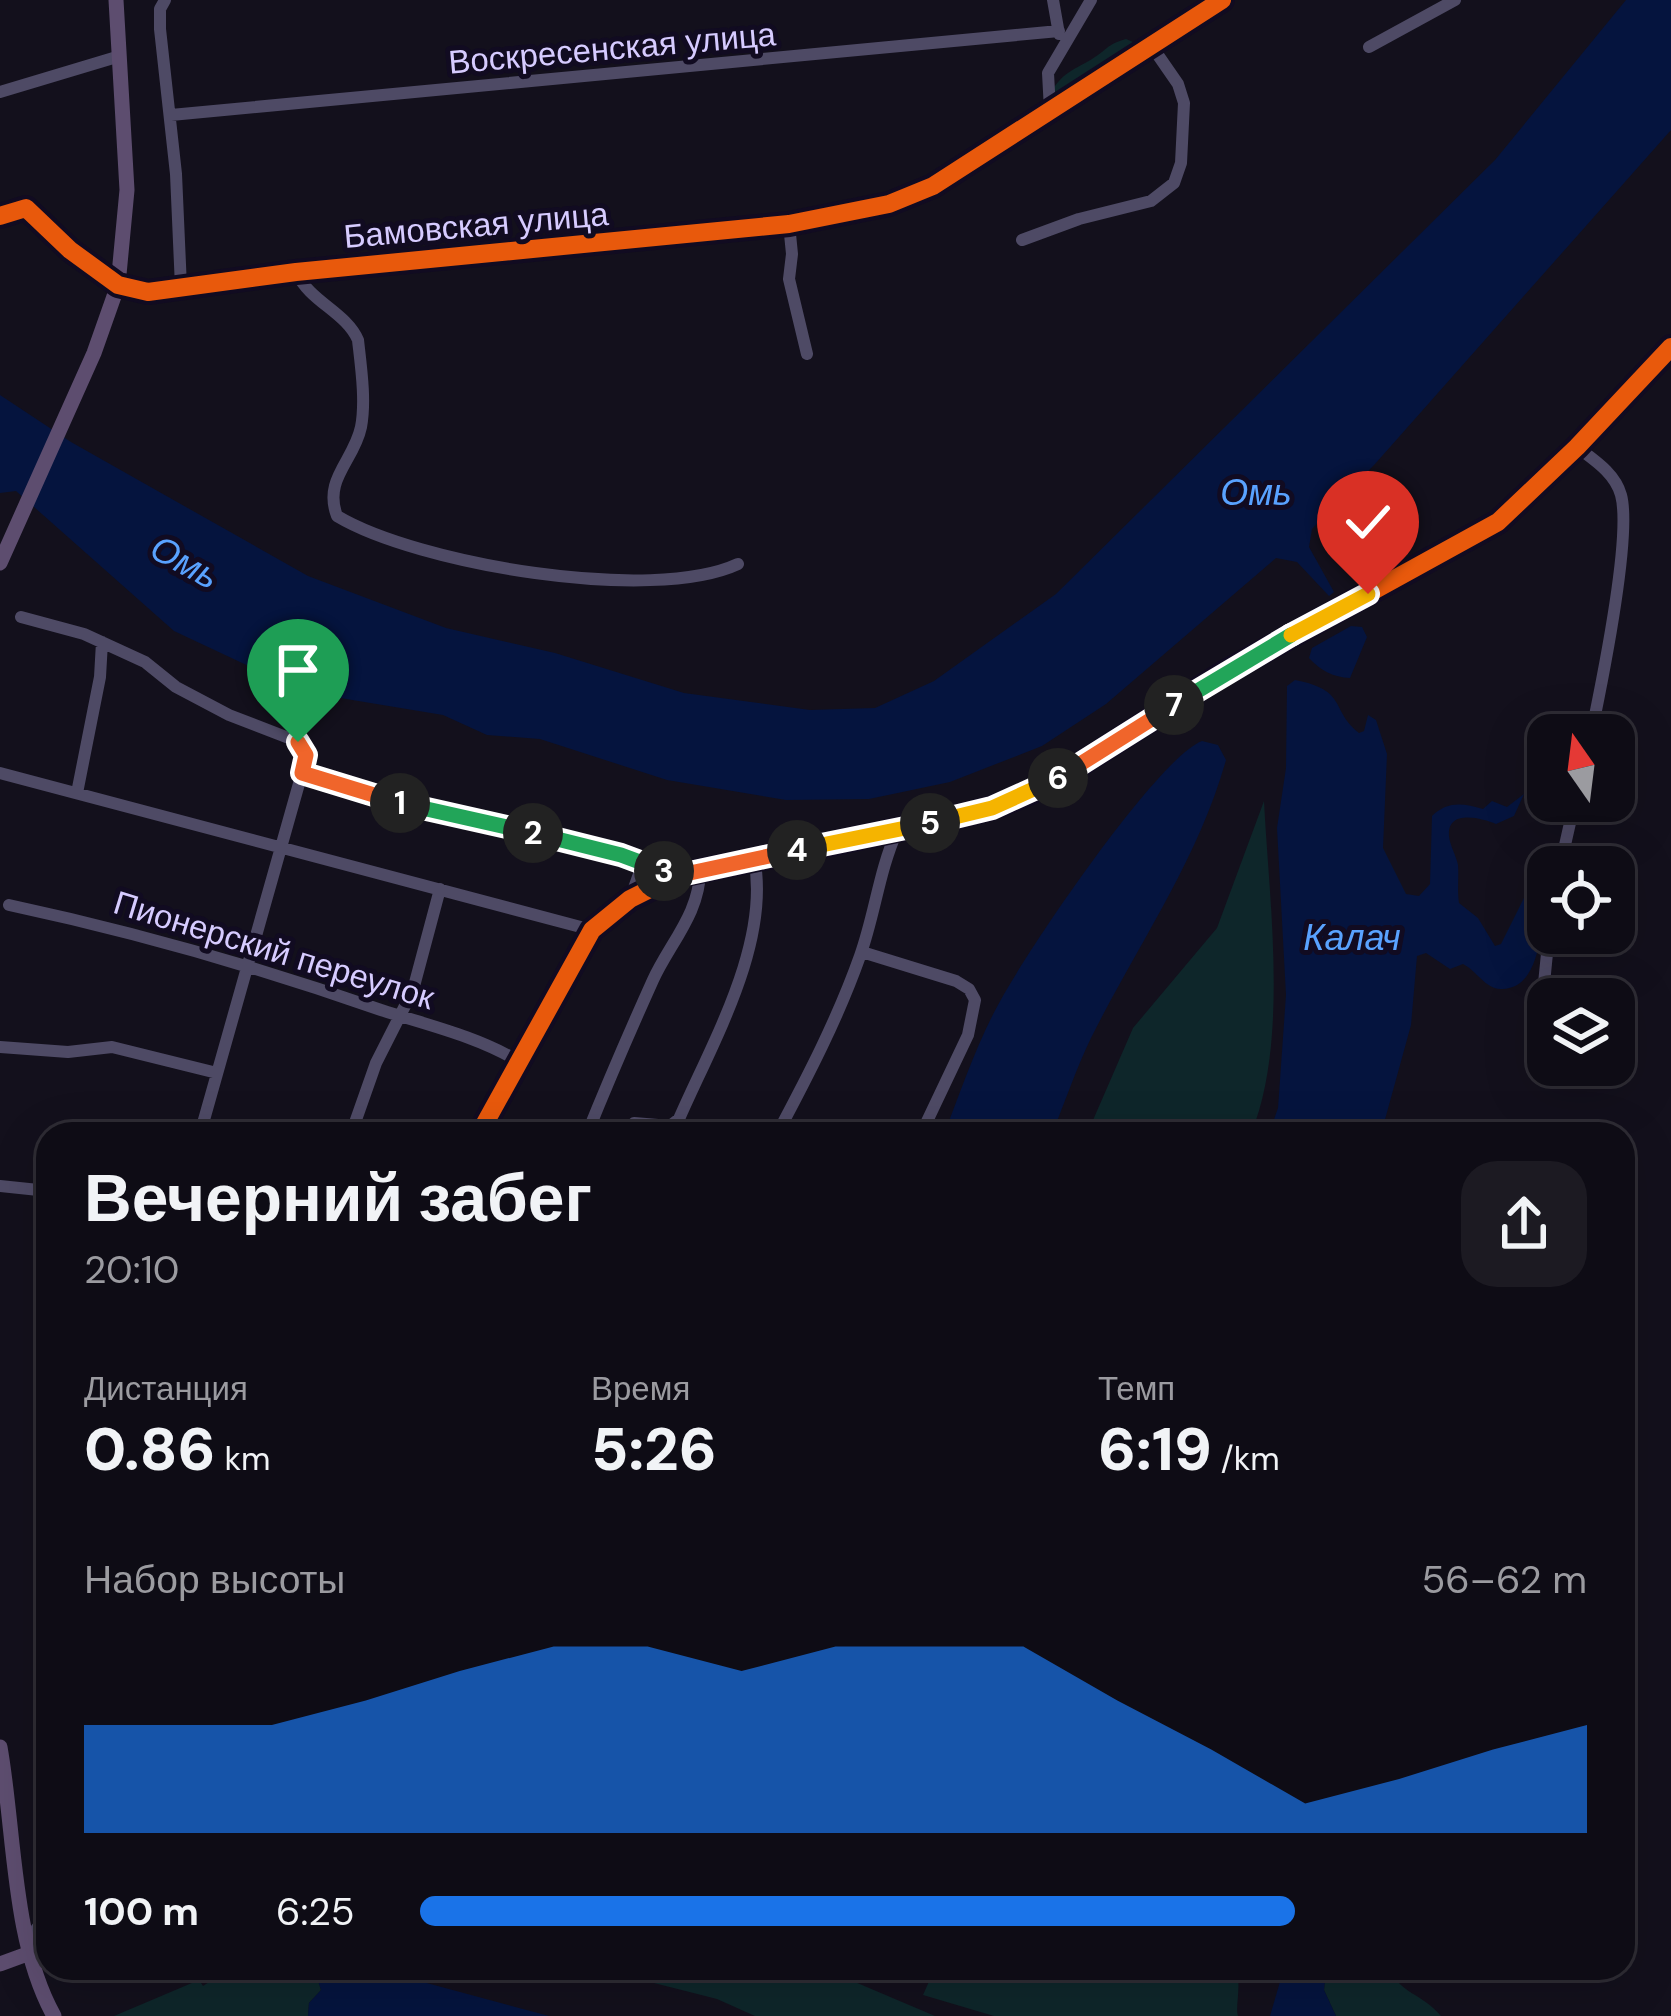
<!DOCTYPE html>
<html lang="ru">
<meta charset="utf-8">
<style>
body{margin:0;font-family:"DM Sans",sans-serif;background:#1c1a22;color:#f1f3f6;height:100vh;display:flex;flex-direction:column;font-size:45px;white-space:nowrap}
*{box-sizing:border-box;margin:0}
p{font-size:39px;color:#9b9ba0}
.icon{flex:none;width:66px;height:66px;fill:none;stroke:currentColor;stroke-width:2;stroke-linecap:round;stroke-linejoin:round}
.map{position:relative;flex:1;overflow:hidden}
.drawer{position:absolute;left:36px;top:1122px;width:1599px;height:858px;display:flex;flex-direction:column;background:#0e0c15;border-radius:36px;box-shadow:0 12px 48px #0002,0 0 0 3px #2e2c34}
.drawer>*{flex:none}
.needle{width:78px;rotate:346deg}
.tools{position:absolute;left:1527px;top:714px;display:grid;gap:24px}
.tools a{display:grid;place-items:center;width:108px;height:108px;border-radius:24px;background:#0e0c15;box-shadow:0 12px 48px #0002,0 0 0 3px #2e2c34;font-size:60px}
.pin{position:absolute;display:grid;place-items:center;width:102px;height:102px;color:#fff;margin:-123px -51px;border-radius:50% 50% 50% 0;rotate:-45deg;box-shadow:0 0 12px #0007}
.pin .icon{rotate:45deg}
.km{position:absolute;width:60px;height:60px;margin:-30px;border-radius:50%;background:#222;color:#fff;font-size:33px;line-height:60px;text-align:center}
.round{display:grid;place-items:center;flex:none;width:126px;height:126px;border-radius:36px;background:#1c1a22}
.head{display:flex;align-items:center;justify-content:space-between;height:204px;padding:0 48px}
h1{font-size:66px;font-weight:800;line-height:90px}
.stats{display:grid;grid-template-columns:repeat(3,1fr);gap:18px;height:204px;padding:12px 48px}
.stats div{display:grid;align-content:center}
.stats b{font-size:60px;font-weight:800}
.stats small{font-size:33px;font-weight:400}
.stats p{font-size:33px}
.chart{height:336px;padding:24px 48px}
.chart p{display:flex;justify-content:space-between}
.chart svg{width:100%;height:216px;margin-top:12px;fill:#1a73e8;opacity:.7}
ul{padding:0 48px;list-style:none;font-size:39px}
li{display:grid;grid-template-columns:192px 144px 1fr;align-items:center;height:90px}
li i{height:30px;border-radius:15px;background:#1a73e8}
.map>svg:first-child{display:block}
</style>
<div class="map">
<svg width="1671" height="2016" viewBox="0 0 1671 2016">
<rect width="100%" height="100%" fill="#13101c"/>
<!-- green -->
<path fill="#0e262a" d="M1126,39l7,3 -1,6 -69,46 -9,-1 -1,-4c12,-18 21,-19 39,-30 15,-9 15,-15 34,-20z
M1264,801c5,100 25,240 -13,333h-164l46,-106 84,-100z
M231,1968h73l11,3 6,19 -12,13 -1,13h-194l85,-36 4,6z
M656,1968h166l113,48h-180l-38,-17 -63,-16z
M935,1968h281l3,4h18c4,18 -2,35 1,44h-244l-71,-21z
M1362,1968h27c11,26 33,25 52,48h-105l-12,-26 1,-10 10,-8z"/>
<!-- water -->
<path fill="#05143e" d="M1626,0h45v130l-296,334 -63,65 -3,18 25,45 -5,4 -32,-34 -21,-4 -170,146 -64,42 -92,36 -81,17 -83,1 -119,-20 -127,-41 -53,-4 -44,-20 -139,-23 -130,-61 -158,-140 -16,2v-98l71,47 237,134 138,52 109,25 129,40 126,17 65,-2 59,-27 122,-87 439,-434z
M1351,626l11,1 5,10 -17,41c-17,-1 -29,-7 -41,-20l3,-10z
M1295,680c53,10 35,30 64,53l5,-2 4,-16 8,5 11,34 -4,94 23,46 13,2 11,-12 2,-68c15,-15 31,-13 51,-7l9,-8 15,6 17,-13 -10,22 -18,8c-15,-6 -49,-15 -47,12 1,10 7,19 9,29 1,12 -1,24 1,38l19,15 17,28 6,-2 27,-54 12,-8 5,1c-3,29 0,106 -43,106 -16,1 -25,-18 -39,-25l-13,5 -24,-16 -9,3 -6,69 -30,109h-112l9,-26 8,-113 -9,-167 9,-60 1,-82z
M1202,741l16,4 8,15c-28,100 -89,186 -135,278 -15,31 -26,64 -39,96h-108c17,-43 32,-89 54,-129 26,-50 159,-247 204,-264z
M304,1968h87l32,14 126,34h-241l1,-13 12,-13 -6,-19z
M1284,1968h78l-27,4 -10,8 -1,10 12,26h-66z"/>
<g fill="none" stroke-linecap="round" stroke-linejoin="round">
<!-- minor -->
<path stroke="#4e4a65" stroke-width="12" d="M165,0l-5,9v20l16,145 5,113
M1053,0l6,34
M1369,47l86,-47
M0,92l120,-36
M1050,110l-2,-37 43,-73
M171,115l888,-84
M0,216l26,-8 44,42 48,35 30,7 148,-20 493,-48 100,-20 44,-18 289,-186
M789,224l3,30 -3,25 18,75
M1022,240l57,-21 72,-18 23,-18 7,-20 3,-60 -6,-19 -27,-39
M296,272c14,30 50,40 62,68 3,27 8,61 3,87 -7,34 -38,52 -24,89 80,48 315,88 401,48
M1577,447c17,13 38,26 44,48 11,41 -20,192 -30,240
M21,617l63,17 61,28 31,25 53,28 70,27 7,13 -4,18 158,46 161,36 54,21
M0,773l592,157
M77,793l23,-116 2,-35
M1560,867l15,-66
M630,899l13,-36
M9,905c131,28 246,61 372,105 46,15 95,26 137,51
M862,952l94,29 13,8 6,11 -7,35 -47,99
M1541,1014l8,-81
M0,1047l68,5 44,-5 105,26
M200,1134l102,-361
M351,1134l25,-71 37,-73 27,-101
M479,1134l113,-204 38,-31 46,-23 269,-56 47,-12 56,-23 176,-112 274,-151 79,-75 94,-100
M587,1134c21,-52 43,-103 66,-154 17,-37 47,-67 47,-110
M624,1134l10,-11 36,3 9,-7c33,-76 92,-176 75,-261
M777,1134c31,-58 61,-116 83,-178 15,-42 19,-85 37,-125
M0,1186l48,5
M27,1941l21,-27"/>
<!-- major -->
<path stroke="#5d4d6f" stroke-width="15" d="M0,563l94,-210 24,-68 9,-95 -11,-190
M0,1747c15,85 12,194 54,269
M0,1964l30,-11"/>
<defs>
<path id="cycleway" d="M0,216l26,-8 44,42 48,35 30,7 148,-20 493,-48 100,-20 44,-18 289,-186
M479,1134l113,-204 38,-31 46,-23 269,-56 47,-12 56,-23 176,-112 274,-151 79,-75 94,-100"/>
</defs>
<!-- cycleway casing -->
<use href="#cycleway" stroke="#110b21" stroke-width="26"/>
<!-- cycleway -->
<use href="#cycleway" stroke="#e8590c" stroke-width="18"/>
</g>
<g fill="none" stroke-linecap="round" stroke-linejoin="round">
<defs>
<path id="split-1" d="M298,742l8,13 -4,18 98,30"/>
<path id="split-2" d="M400,803l133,30"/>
<path id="split-3" d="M533,833l88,22 43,16"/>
<path id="split-4" d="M664,871l12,5 121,-26"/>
<path id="split-5" d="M797,850l133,-27"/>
<path id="split-6" d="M930,823l62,-15 66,-30"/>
<path id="split-7" d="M1058,778l116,-73"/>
<path id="split-8" d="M1174,705l117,-70"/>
<path id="split-9" d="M1291,635l77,-41"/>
</defs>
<!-- split-1 casing -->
<use href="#split-1" stroke="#fff" stroke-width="24"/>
<!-- split-2 casing -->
<use href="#split-2" stroke="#fff" stroke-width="24"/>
<!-- split-3 casing -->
<use href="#split-3" stroke="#fff" stroke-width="24"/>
<!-- split-4 casing -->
<use href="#split-4" stroke="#fff" stroke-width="24"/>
<!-- split-5 casing -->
<use href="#split-5" stroke="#fff" stroke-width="24"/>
<!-- split-6 casing -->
<use href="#split-6" stroke="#fff" stroke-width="24"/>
<!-- split-7 casing -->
<use href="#split-7" stroke="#fff" stroke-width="24"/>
<!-- split-8 casing -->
<use href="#split-8" stroke="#fff" stroke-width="24"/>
<!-- split-9 casing -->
<use href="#split-9" stroke="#fff" stroke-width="24"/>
<!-- split-1 -->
<use href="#split-1" stroke="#f0652b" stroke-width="15"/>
<!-- split-2 -->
<use href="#split-2" stroke="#22a559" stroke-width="15"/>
<!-- split-3 -->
<use href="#split-3" stroke="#22a559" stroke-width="15"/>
<!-- split-4 -->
<use href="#split-4" stroke="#f0652b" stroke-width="15"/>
<!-- split-5 -->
<use href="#split-5" stroke="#f5b400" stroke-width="15"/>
<!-- split-6 -->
<use href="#split-6" stroke="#f5b400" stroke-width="15"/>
<!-- split-7 -->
<use href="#split-7" stroke="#f0652b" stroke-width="15"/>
<!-- split-8 -->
<use href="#split-8" stroke="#22a559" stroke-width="15"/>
<!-- split-9 -->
<use href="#split-9" stroke="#f5b400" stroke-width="15"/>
</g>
<g text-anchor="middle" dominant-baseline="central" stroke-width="10" stroke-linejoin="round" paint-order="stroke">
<!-- street labels -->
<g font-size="33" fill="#d6cbff" stroke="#110b21">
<text transform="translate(612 48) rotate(-5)">Воскресенская улица</text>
<text transform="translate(476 225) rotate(-5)">Бамовская улица</text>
<text transform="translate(274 950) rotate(17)">Пионерский переулок</text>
</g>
<!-- water labels -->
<g font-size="36" font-style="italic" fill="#59a2ff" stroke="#110b21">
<text x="1256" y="492">Омь</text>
<text transform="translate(185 562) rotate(29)">Омь</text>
<text x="1352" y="937">Калач</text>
</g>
</g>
</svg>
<div class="tools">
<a><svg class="needle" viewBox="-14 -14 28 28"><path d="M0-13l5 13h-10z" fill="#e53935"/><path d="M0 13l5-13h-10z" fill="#9b9ba0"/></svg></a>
<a><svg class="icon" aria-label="locate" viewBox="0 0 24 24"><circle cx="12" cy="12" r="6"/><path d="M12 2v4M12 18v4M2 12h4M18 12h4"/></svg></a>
<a><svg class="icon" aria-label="layers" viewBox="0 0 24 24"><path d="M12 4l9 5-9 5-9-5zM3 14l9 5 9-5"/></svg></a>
</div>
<div class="pin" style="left:298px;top:742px;background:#1e9e55"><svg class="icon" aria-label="arrive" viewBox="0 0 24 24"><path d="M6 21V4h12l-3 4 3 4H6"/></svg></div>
<div class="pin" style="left:1368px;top:594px;background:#d93025"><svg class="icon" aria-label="check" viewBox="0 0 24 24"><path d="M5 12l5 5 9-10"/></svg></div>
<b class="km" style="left:400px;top:803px">1</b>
<b class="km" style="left:533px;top:833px">2</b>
<b class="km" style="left:664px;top:871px">3</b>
<b class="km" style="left:797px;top:850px">4</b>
<b class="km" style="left:930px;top:823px">5</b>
<b class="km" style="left:1058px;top:778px">6</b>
<b class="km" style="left:1174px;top:705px">7</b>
<section class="drawer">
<div class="head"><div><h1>Вечерний забег</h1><p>20:10</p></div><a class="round"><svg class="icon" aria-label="share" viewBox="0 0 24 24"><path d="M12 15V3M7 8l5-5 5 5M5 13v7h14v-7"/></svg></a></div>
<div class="stats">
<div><p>Дистанция</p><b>0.86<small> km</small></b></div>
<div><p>Время</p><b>5:26</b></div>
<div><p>Темп</p><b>6:19<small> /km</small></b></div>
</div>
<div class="chart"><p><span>Набор высоты</span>56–62 m</p>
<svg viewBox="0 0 160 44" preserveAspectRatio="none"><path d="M0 44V22L10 22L20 22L30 17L40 11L50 6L60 6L70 11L80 6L90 6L100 6L110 17L120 27L130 38L140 33L150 27L160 22V44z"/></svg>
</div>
<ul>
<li><b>100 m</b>6:25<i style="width:75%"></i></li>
</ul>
</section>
</div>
